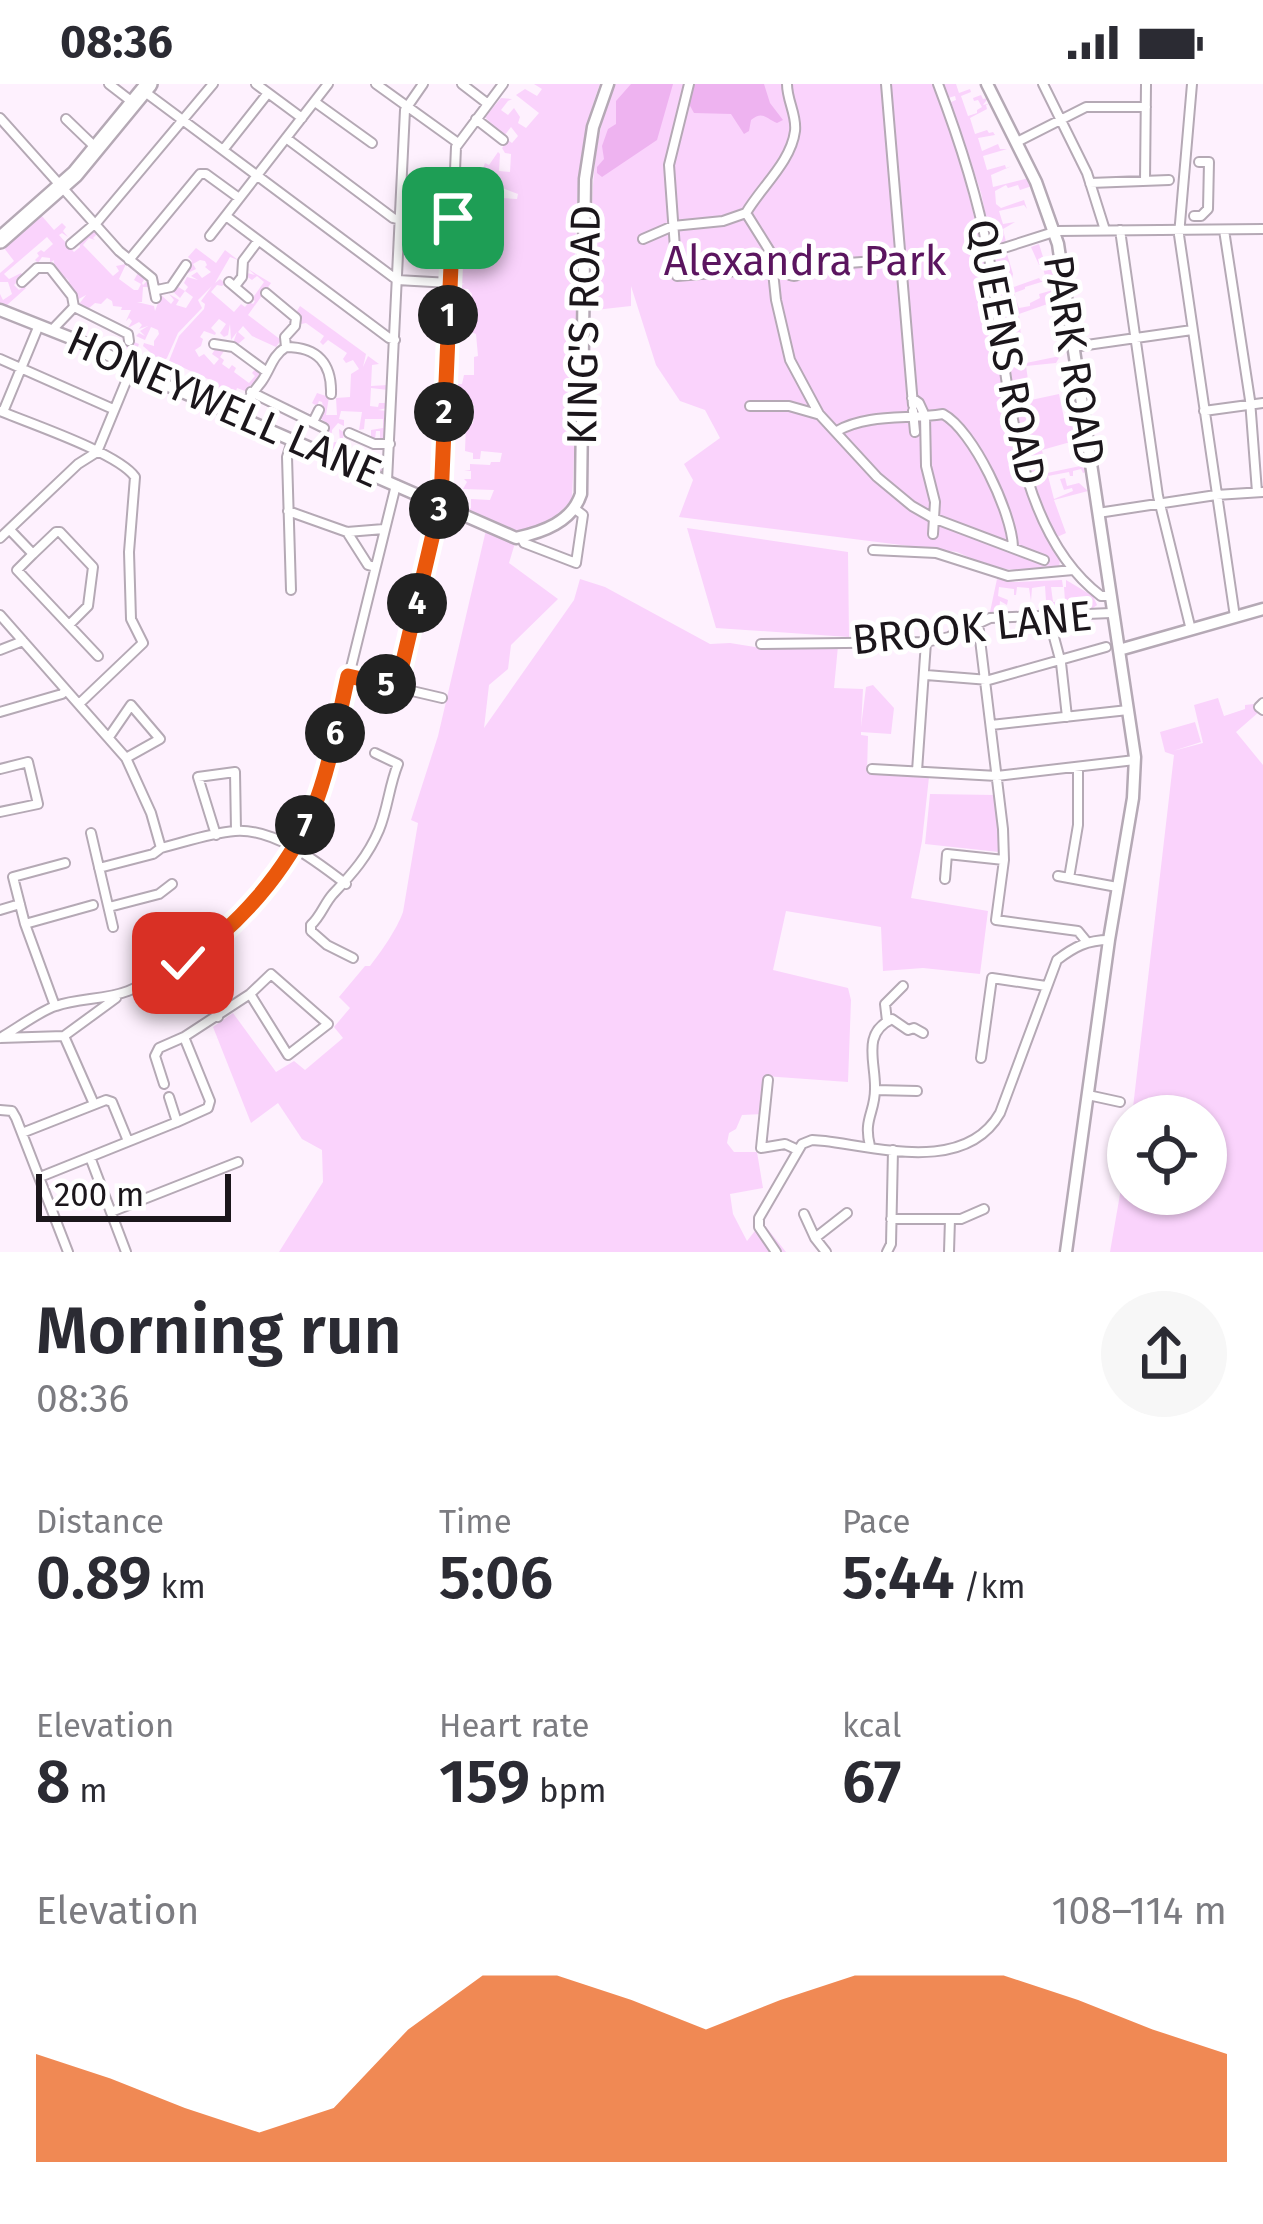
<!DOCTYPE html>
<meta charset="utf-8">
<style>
body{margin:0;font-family:"Fira Sans",sans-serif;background:#f7f7f7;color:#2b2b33;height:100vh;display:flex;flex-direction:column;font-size:45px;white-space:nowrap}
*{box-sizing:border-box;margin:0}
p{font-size:39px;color:#7c7c81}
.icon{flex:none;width:66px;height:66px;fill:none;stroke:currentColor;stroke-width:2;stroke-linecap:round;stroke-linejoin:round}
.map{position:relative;height:1168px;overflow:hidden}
.details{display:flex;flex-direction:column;background:#fff;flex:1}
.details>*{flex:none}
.buttons{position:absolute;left:1107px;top:1011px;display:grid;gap:24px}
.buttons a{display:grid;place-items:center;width:120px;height:120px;border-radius:50%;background:#fff;box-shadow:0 3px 9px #0004;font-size:60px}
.scale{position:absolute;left:36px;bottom:30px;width:195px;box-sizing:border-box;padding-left:12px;border:6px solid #1b161b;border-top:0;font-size:33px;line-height:42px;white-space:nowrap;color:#1b161b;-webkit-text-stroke:9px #fff;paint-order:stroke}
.pin{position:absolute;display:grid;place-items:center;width:102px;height:102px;color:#fff;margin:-51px;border-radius:24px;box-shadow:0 6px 18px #0006}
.km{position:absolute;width:60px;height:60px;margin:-30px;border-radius:50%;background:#222;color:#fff;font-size:33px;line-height:60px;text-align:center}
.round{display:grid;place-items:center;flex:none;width:126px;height:126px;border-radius:63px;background:#f7f7f7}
.headline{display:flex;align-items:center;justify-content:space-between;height:204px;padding:0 36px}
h1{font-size:66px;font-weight:600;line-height:90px}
.figures{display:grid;grid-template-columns:repeat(3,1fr);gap:18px;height:204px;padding:12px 36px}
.figures div{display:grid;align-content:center}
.figures b{font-size:60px;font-weight:600}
.figures small{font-size:33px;font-weight:400}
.figures p{font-size:33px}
.chart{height:336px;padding:24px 36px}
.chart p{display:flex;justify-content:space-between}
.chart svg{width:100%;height:216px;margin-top:12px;fill:#ea580c;opacity:.7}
.status{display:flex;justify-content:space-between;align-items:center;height:84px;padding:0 60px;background:#fff;direction:ltr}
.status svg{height:33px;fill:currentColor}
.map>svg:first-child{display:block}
</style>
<div class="status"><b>08:36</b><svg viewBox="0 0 49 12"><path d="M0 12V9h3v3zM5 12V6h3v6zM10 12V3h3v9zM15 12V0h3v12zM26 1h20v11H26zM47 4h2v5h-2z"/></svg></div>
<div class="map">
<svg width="1263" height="1168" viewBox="0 0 1263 1168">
<rect width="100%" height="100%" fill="#fef1fe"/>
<!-- green -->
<path fill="#fad3fc" d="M534,0h66c-29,75 -24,159 -24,238 1,59 -1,118 -4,176 -9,16 -39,35 -59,32 -7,-1 -36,-16 -46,-20l4,-2v-9l19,1 4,-10 -31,-1 4,-7 -3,-3h7v-8h-7l6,-1v-6l20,1 1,-3h9l2,-9 -21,-2 -1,8h-7v-6l-8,-2 1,-27h7l1,-19 -9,-3 -1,-3h-12l1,-19 2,4h7l2,-9h10v-18l4,-1 -2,-22 -12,-5v-2h12l1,-13 -22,1 5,-2 -5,-3 1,-18h7v10l3,4h5l1,-12 -4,-5 -11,-1v-3l8,-1 -8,-2v-12l13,-4 1,-12 -7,-1 -1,7 -5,-1v-8l10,1 3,-10h5v-7l-18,-1 1,-15h5v13h7l4,-3 -4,-2 1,-7h10l-1,-3h-7v-4h10l1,-16 32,2 1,-5 -31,-12 -1,-10 -4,-1 3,-8 4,2 9,-13 2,2 -1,17 11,1 1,-18 -6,-1 -3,-5 6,-8 4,3 6,-7 -7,-9 -6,8 -4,-1 -16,-17 16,-19 11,1 -4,2 -7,9 7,5 6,-7 6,9 -2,6 8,5 13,-15 -23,-18 9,-6 12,7 5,-7z
M614,0h320c48,127 66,263 90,396l8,26 28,54 -1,8c-43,6 -63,2 -102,-16l-278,-35 14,-37 -9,-16 36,-26 -15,-28 -25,-9 -24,-36 -25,-79v20l-36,4c-3,-78 -10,-150 19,-226z
M943,0h13l3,9 11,-4 1,3 -10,4 7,20 9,-3v-3l5,-3 -4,-7 -4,1 -1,-3 8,-3 2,4 5,-1 -5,7 8,-2 -5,2 1,4 -17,9 5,16 12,-4 2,3 4,-1 2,3 -17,3 4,13 16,-7 2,5h7l-24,7 4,14 18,-5 1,3 6,-2 -21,9 2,12 36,-9 3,8 -12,4 -2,-5 -10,3 -2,-3 -11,6 1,13 5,4 23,-8 3,9 -3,-4 -25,6 4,13 12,-2 -12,7 3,13h4l-12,4 -6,-1 -11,-52 -30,-91 5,-2 -1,-4 -7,2z
M41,131l13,15 8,-7 4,4 -3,4 5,6 -6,-4 -3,2 15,17 6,-5 -1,-6 15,-12 4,4 -5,5 2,2 -6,-2 -6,7 30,31 6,-5 -3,-5 10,-2 -7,15 15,11h4l3,-6 -7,-4 4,-7 7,5 -3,5 1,2 6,-6 4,8h-10l-1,15h-5l17,4 1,5 6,-16 10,9 3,-4 -5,-6 10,6 -3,5 10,3 7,-11 -8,-6 -5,7 -9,-8 4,-5 10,6 3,-4 -4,-4 3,-6 11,3 -7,-4 6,-4 5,6 9,-6 -6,-5 2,-2 -2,-4 -5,-1 -7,4 3,5 -8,4 -3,-2 7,-10 -4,-4 8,-9 20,15 9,-13 13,10 -8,-3 -15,26 5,-4 5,4 -3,3 -5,-1 -6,7 23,20 7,-8 4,3 4,-5 4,2 2,-3 -3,-2 12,-17 -7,-6 -5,4 -6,-4 1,-3 8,2 -7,-6 23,14 -23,32 33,25 -5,7 -24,-11 -9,-10 -5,6 7,6 -9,8 -3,-3 4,-11 -6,8 -1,-16 -2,11 -4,2 -4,-4 6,-9 -7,-5 -8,9 5,5 -1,2 -11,-4 -4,6 3,2 -2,7 -6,4 4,7 5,-3 10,11 5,-6 -7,-5 4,-6h10l-6,9 4,3 -2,4 7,5 3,-4 4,3 -2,4 15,11 6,-7 -3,-3 4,-5 3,3 1,6 -15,14 -8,-3 -1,3 7,4 -2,5 -6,-3v-6l-7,-2 -4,9 13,10 -74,-32 4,-7 9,2 -2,7 31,14 5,-12 -41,-19 10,-25 25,-27 1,-5 -4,-3 11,-15 -14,14 4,8 -24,25 -11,25 -14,13 -40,-22 9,-9 -2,7 4,-6 1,4h8l1,-3 5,2 -4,11 13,3 2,-6 -7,-6 1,-3 10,3v-5l5,-7 -1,-4 -7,-3 -6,13 -9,-4 3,-3 6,3 -5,-5 8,-5 -9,3 3,-4 -3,-3 -11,6 4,-7 -3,-3 -3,3 5,-11h-10l1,-3 -9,-1 -1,-5 -5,-3 -6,6 -6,-1 -7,6 -9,-5 7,-9 -9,5 -1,-6 -10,-9 3,-4 -3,-3 -3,2 -10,-15 1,-5 -4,3v-5l-8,-1 -4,6 -3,-3 4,-4 -2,-3 4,-3 3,2 9,-8 -6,-7 -43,37 5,5 12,-6 2,3 -9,9 5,5 5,-4 2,2 -20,18 -6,-2v-10l3,6 9,-6 -4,-12h-8v-9l14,-12 -10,-13z
M1039,160l4,13 -5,2 1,5 16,-4 3,17 -33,10v2l-11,4 5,15 11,-2v-3l10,-5 -1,-4 14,-4 1,7 -6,1v3h8l-37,13 4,46 3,3 34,-7 -4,7 -30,3 5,34 28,-6 6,29 13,-3 2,12 -6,3 1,4h6l-39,11 5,23 38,-8 1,7 -3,1 -2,-4 -8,2v5h-3l-1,-4 -21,4 6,23 19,-8 -1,-3 -8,2 -4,-11 5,-1 2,8 12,-3 9,8 -34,9 12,33 -9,4c-40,-72 -49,-193 -62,-276l2,-3 10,-4 6,20 -2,9 3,4 25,-9 2,3 5,-2 -4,-14h-3l-8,-18z
M300,222l66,48 -3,13 5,-11 11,8 -7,1 -1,21 17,-1v5l-17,-2 -1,18 8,1 1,-4h9l-1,5 -9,2 9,1 -2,27 -5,2v-9h-4l-1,9 -4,-1v-9l12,-2v-9h-18l-1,10 -5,1 3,-18 -21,-1 -2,8 5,1v6l-6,-3 -6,7 -1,13 9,-2 -1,-12 6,4 -5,11 6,10h5l2,-4 5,2v8l4,2 5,-5 4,2 -1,4 4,4 3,-1 6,-7 1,-10v25l-56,-25 1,-24 -9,-7 4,-8 -2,-8 -3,-1 -2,5 -5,-3 5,-10 12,4 -3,18h11l-1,-17 14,-1 1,-23 8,-5 -6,-9 -7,3 -3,-4 4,-6 -19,-13 -5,5 -3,-3 4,-6 -18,-13 -5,1 -4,-13z
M687,444l161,24 1,85 -133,-9z
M486,446l29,13 -6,20 49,36 -47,46 -3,24 -19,16 -5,43 90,-128 6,-21 25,8 105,57 20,-1 31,5 77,-2 -4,42 29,1 -2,38 5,-40 7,-2 21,23 -3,26 -30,-2v3l7,1 -1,36 62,5 -7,64 -11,57 77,13 -8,63 -57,-6 -40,3 -2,-44 -95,-16 -13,59 75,18 3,12 -3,82 -84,-6 -1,38 -21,1 -6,14 -7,4 -2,10 7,9h23l6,36 -33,6 3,20 14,27 15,-19 24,30h-507l44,-70 -1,-32 -20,-11 -24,-36 -27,20 -38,-96 20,-14 43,59 18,-11 11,9 38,-32 -9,-11 16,-19 -11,-11 26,-31h5c11,-14 27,-37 33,-54l15,-89 -7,-3 27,-84z
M997,495l18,3 47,-2 1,7h-12l2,15 12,-1 -1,-14h2v-7l27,16 4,9 -4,3 -55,3 2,-9 6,-1 -1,-15 -13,2 -1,13 -2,-13 -12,-1 -1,8h-2v-6l-15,-2 -1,9 10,4 -1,5 -7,-4 -1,11h-9z
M1218,614l6,18 21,-7v-4l9,-1 6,7 -24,21 27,33v487h-153l18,-104v46h78v-78h-74l42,-361 -9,-3 -5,-20 35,-10 6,20 -28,9 30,-8 -9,-38z
M930,710l65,1 4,57 -74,-8z"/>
<!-- water -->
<path fill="#eeb3f0" d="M631,0h42l-16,56 -55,37 -5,-4v-6l7,-8 -2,-13 6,-17 8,-5v-23z
M695,0h69l6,19 13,17 -6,3c-11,-4 -14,-13 -26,-3l-2,11 -5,3 -13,-20 -37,-1 -5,-9z"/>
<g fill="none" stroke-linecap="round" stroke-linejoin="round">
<defs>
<path id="street" d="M109,0l22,17
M256,0l46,34
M376,0l82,59
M462,0l26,20
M689,0l-20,81 8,111 97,-8
M787,0c0,17 10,31 8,47 -4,31 -34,56 -49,82l25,40 5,47 14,60 29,54 58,63 35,29 21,12 111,42
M886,0l27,321
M938,0c21,55 39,111 50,168 20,108 19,273 113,344h8
M1043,0l44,89 18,57
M1192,0l-13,151 56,382
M145,8l252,188 53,3
M315,18l57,41
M0,34l119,133 33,27 4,20
M66,35l29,28
M476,35l27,21
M286,54l107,80 7,2
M1017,58l69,-35h60
M223,66l45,-57
M1145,97l1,-97
M1090,99l79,-3
M226,132l163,122 6,2
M1194,132h7l7,-7 1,-47h-10
M1120,146l38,266 33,134
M1224,146l26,170 7,92
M210,152l118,-152
M643,155l30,-13 50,-5 23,-8
M71,160l27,-23 115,-137
M988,169l69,-22 206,-2
M785 183a9 9 0 1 1 18 0a9 9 0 1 1-18 0Z
M129,176l71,-86h6l33,24
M809,182l92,-7
M22,198l15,-14h13l22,28 2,11
M229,198l19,16
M235,202l7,-9 1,-16 15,-20
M157,206l14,-3 15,-22
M266,209l30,25 -1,8 -10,11 1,10
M52,246l22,-23 54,27 1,7
M214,260l19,3 34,25
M1073,263l119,-17
M0,275l113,50
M251,308l73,36
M912,314l7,5 6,13 1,50 9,36 -2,32
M750,322h39l28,8
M0,327c31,13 118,42 135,66l-6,75 2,67 12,24 -64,61
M913,327l2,21
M1204,327l59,-8
M3,328l36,-87
M239,333c6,-15 13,-23 23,-36 9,-13 10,-25 24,-34 32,0 46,17 45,47
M313,338l6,-12
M837,347c32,-18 70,-11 106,-17 30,16 69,99 70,133
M349,349l25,11h16
M387,397l18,-371 18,-26
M288,427l59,21 37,-3
M1098,429l118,-18 47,-3
M10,446l23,24 -16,16 81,86
M347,448l21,33 7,2
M521,453l3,6 52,20 7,-48 -8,-6
M0,454l78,-74 19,-12 35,-85
M873,466l63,3 72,23 65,-6
M33,470l23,-22h4l33,35 -5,39 -19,19
M291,506l-4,-133 5,-16
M0,531l126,143 25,55 10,35
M1048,531l13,48 6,54
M978,539l25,206 1,31 -8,60 82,11 9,11
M761,560l165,-2 23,-5 41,-19 121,-5
M0,566l23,-9
M926,591l63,5 117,-33
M348,592l94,22
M397,603l44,-189 15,-351 47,-63
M1263,619l-4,4 4,3
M0,628l62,-18 4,-4
M991,641l137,-15
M109,653l22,-32 29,34 -34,19
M0,685l28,-7 10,42 -38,8
M872,685l125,7 138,-16
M917,687l9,-129
M91,749l22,94
M216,751l-18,-58 37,-5 1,59
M99,784l54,-14 8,-6c24,-6 49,-15 74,-17 39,-3 81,30 111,53
M1058,792l59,11
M1069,794l9,-53v-58
M945,795l2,-25 57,6
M109,823l50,-13 13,-10
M0,826l20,-6
M25,840l68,-19
M353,874l-26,-13 -16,-14v-6c10,-9 13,-21 22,-31 19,-20 35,-38 46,-64 9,-22 10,-44 19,-66l-23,-11
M183,879l35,54
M55,922l-30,-82 -12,-47 52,-14
M887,937l-2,-17 18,-18
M64,952l30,68
M184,953l66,-43 21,-20 57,50 -40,31 -38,-61
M0,954c15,-8 41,-28 56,-32 22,-8 49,-6 72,-15 95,-39 166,-121 197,-218l71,-288
M0,954l64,-2 52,-38
M981,974l11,-80 54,8
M768,996l-7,68 24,-4 13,6
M164,1000l-9,-28 4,-8 25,-11 26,64 -2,7 -31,14 -8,-25
M875,1006l42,1
M1088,1011l32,7
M0,1026l12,1 4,7 52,134
M22,1049l84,-33 6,2 16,39
M870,1062c-7,-27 5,-33 5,-57 1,-26 -14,-56 17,-70l16,11 6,-2 9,5
M90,1073l36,95
M40,1093l137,-55
M111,1128l127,-50
M804,1130l11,24 11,14
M891,1135h59l-1,33
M950,1135h11l23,-10
M815,1154l32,-25
M776,1168l-17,-25v-9l43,-74 10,-4 13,1c55,7 141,32 175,-28l57,-153c17,-13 30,-20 52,-20
M887,1168l4,-8 2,-94"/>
<path id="secondary" d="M987,0l49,98 22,62 77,513 -2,41 -24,142 -43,312
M0,226l91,36 73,38 75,33 277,121c27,-6 56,-16 65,-44l4,-315 8,-52 15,-43
M1119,566l144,-41"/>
<path id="highway" d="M0,156l75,-66 74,-90"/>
</defs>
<!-- street casing -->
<use href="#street" stroke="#b5a9b5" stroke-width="12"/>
<!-- secondary casing -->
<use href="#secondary" stroke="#b5a9b5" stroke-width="15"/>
<!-- highway casing -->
<use href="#highway" stroke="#b5a9b5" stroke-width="20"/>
<!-- street -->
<use href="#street" stroke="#fff" stroke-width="8"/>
<!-- secondary -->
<use href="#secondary" stroke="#fff" stroke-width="10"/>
<!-- highway -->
<use href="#highway" stroke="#fff" stroke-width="15"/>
</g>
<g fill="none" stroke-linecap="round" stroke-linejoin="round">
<defs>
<path id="route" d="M183,879c55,-36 104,-92 130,-153 17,-43 25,-90 35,-134l49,11 44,-187 12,-282"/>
</defs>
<!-- route casing -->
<use href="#route" stroke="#fff" stroke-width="24"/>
<!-- route -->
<use href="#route" stroke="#ea580c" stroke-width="15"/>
</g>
<g text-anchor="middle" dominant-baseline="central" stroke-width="10" stroke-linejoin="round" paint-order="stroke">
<!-- park labels -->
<g font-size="42" fill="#5b155f" stroke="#fff">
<text x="805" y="177">Alexandra Park</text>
</g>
<!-- street labels -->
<g font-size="42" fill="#1b161b" stroke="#fff">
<text transform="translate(584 241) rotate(-89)">KING'S ROAD</text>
<text transform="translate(1006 268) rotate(79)">QUEENS ROAD</text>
<text transform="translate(1074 276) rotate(81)">PARK ROAD</text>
<text transform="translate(224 323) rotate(24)">HONEYWELL LANE</text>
<text transform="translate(972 544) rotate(-6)">BROOK LANE</text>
</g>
</g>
</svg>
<div class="buttons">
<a><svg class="icon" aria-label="locate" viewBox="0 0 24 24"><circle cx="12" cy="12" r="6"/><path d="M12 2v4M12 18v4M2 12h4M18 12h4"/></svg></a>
</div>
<div class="scale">200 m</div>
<div class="pin" style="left:453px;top:134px;background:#1e9e55"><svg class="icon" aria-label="arrive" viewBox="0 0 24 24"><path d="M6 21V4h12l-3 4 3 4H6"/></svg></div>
<div class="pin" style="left:183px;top:879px;background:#d93025"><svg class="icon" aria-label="check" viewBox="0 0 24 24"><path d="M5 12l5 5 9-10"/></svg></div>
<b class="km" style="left:448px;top:231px">1</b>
<b class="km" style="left:444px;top:328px">2</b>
<b class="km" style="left:439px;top:425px">3</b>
<b class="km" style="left:417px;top:519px">4</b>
<b class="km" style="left:386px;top:600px">5</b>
<b class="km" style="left:335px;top:649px">6</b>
<b class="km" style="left:305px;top:741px">7</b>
</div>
<section class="details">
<div class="headline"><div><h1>Morning run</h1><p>08:36</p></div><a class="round"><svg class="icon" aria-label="share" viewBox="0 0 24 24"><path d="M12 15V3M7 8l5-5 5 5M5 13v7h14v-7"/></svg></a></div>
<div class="figures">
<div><p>Distance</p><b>0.89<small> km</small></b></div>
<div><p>Time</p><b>5:06</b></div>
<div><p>Pace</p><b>5:44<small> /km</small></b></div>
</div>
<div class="figures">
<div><p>Elevation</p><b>8<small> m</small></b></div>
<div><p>Heart rate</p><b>159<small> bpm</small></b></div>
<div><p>kcal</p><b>67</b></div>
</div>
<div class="chart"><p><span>Elevation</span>108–114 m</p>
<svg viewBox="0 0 160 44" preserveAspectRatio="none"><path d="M0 44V22L10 27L20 33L30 38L40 33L50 17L60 6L70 6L80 11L90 17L100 11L110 6L120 6L130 6L140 11L150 17L160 22V44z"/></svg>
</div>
</section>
